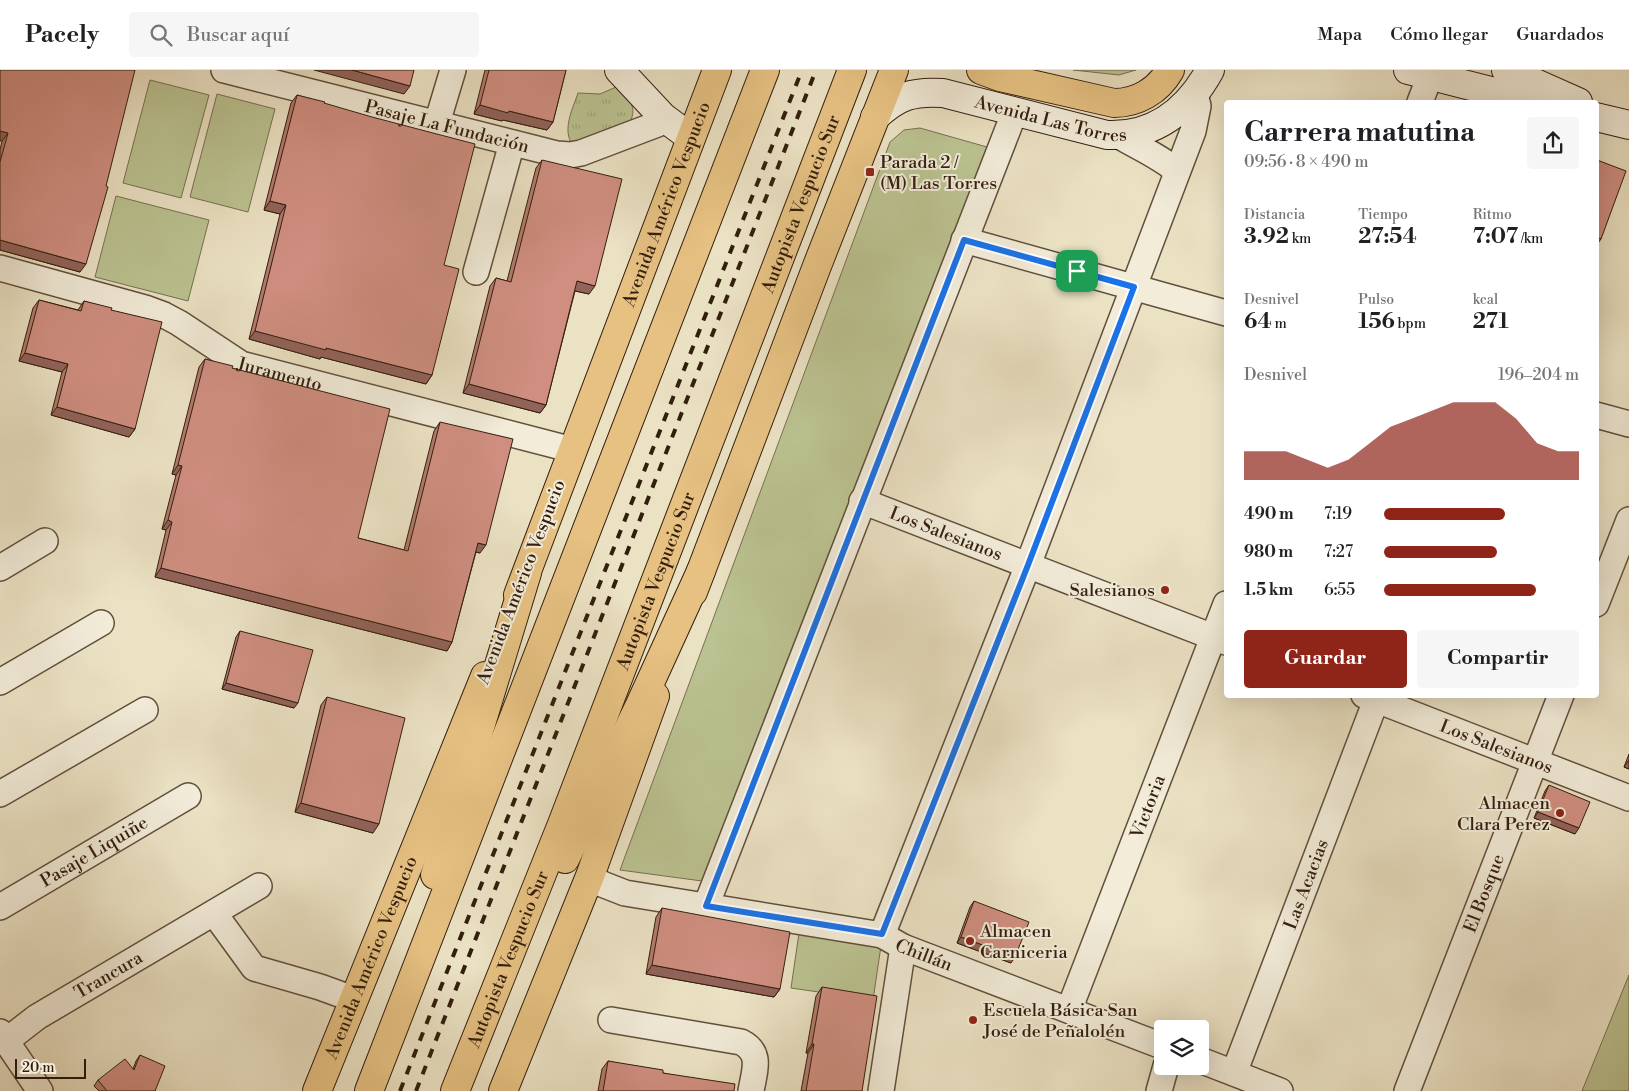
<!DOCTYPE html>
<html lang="es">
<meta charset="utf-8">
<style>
body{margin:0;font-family:"Libre Bodoni",serif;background:#f6f6f6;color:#202124;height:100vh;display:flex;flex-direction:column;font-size:19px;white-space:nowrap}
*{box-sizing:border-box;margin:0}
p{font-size:16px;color:#757577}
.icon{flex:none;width:28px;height:28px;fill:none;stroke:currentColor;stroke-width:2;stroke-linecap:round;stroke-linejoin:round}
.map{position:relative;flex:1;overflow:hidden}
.sheet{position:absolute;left:1224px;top:30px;width:375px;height:598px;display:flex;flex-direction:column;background:#fff;border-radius:5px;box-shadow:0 5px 20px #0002}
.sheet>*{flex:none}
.tools{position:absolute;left:1154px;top:950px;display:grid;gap:10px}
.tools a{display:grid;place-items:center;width:55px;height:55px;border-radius:5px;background:#fff;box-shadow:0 5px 20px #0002;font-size:25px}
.scale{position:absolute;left:15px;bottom:12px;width:71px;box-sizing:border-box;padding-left:5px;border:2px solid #331e0e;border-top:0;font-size:14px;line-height:18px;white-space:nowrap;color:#331e0e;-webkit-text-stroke:4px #f2ecd9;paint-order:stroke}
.pin{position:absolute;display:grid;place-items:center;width:42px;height:42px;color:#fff;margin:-21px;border-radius:10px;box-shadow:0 2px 8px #0006}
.round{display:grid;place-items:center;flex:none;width:52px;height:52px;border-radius:5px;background:#f6f6f6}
.summary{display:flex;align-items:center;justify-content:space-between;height:85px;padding:0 20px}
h1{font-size:28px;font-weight:800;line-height:38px}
.stats{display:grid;grid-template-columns:repeat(3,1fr);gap:8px;height:85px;padding:5px 20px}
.stats div{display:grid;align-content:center}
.stats b{font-size:21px;font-weight:800}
.stats small{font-size:14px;font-weight:400}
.stats p{font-size:14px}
.chart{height:140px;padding:10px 20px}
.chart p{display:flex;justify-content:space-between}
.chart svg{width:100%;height:90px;margin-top:5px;fill:#8f2418;opacity:.7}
.action{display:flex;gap:10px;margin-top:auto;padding:10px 20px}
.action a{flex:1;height:58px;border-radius:5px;background:#8f2418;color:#fff;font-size:20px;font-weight:800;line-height:58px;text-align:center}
.action a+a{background:#f6f6f6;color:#202124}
ul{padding:0 20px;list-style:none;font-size:16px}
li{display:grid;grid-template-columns:80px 60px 1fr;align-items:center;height:38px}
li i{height:12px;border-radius:6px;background:#8f2418}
header{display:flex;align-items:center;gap:30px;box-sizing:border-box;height:70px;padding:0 25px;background:#fff;border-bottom:1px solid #e0e0e0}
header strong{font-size:24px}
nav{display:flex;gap:28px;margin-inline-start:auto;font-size:18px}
.search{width:350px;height:45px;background:#f6f6f6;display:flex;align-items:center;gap:12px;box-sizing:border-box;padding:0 18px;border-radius:5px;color:#757577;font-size:19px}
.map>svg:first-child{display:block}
</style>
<header>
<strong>Pacely</strong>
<div class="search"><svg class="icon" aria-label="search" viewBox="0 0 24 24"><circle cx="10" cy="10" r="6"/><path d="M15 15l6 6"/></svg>Buscar aquí</div>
<nav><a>Mapa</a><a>Cómo llegar</a><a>Guardados</a></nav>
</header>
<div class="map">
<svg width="1629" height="1021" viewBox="0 0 1629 1021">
<defs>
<pattern id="grass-tufts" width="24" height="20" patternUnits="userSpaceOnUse" patternTransform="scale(1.25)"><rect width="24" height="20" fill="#bbc291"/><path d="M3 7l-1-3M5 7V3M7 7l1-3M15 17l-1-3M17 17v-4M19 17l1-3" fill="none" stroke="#a1a67c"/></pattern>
</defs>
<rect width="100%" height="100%" fill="#ebe2c4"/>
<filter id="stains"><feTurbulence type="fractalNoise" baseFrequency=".004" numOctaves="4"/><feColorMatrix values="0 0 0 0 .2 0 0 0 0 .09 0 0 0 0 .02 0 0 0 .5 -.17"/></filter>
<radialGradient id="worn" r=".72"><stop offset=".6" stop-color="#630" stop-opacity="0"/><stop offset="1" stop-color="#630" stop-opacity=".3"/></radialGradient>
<!-- grass -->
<path fill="url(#grass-tufts)" stroke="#777050" d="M1073,0h63l-17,5z
M616,17c12,11 23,19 13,37l-57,20c-10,-15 1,-36 6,-51l22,1z"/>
<!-- park -->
<path fill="#bbc291" stroke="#777050" d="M150,10l59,15 -28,103 -58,-15z
M217,24l58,15 -27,103 -58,-15z
M920,58l67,19 -285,734 -82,-11 270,-728 14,-12z
M116,126l93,24 -21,81 -93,-24z
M799,863l82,13 -8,54 -82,-12z
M1629,905v116h-47z"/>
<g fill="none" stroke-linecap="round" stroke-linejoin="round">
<defs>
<g id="street">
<path id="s1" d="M224,0l333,84 13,1 11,-2 87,-33"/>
<path d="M1420,32l10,-26"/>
<path d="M437,53l16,-53"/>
<path d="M1119,66c19,11 40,20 58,35"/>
<path d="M964,170l262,73"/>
<path id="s2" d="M0,198l145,40 19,7 15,8 62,41 332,86"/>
<path d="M476,202l36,-129"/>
<path d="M1596,345l33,9"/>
<path id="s3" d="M862,431l364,141"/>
<path d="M0,498l45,-27"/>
<path d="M1596,534l33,-84"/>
<path d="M0,612l101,-59"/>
<path id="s4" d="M1364,625l265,103"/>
<path d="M0,724l145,-84"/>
<path id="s5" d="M590,806l12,8 23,9 257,42 21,12 259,99"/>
<path d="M706,836l309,-795"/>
<path id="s6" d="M0,837l188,-111"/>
<path d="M214,843l40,55 66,19 33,12"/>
<path d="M882,865l146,-370 165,-434 5,-25 -3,-12"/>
<path id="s7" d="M1069,940l157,-406"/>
<path d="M611,950l130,22c22,11 13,30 10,49"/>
<path d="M0,962l40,59"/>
<path id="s8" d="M6,971l31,-24 222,-131"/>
<path d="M1200,990l80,31"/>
<path id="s9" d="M1234,1003l144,-378"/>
<path d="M881,1021l22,-144"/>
<path d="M1159,1021l7,-25"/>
<path id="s10" d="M1407,1021l154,-396"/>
</g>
<g id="secondary">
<path d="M619,0l44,47 27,20"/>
<path d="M1408,0l126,32"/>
<path d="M1506,0l72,32"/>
<path id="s11" d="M875,47c23,-21 37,-26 68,-24l164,42c48,2 81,-25 103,-65"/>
<path d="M1596,47l33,8"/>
</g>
<g id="primary">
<path d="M981,0l19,7 114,26c23,0 44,-12 56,-33"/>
<path d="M693,522l124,-326 77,-196"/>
<path id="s12" d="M518,525l199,-525"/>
<path id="s13" d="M317,1021l168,-415"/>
<path d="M503,1021l87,-215 65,-180"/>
</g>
<g id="highway">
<path d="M565,789l73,-150 63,-138"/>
<path d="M435,805l92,-302"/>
<path d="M369,1021l396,-1021"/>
<path id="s14" d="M455,1021l107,-267 290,-754"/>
</g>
</defs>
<!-- street casing -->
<use href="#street" stroke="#614f3c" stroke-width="28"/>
<!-- secondary casing -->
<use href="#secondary" stroke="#331e0e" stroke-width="30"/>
<!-- primary casing -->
<use href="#primary" stroke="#331e0e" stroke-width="30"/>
<!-- highway casing -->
<use href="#highway" stroke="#331e0e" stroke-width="30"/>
<!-- street -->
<use href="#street" stroke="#f2ecd9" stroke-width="25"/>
<!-- secondary -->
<use href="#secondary" stroke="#f2ecd9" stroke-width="28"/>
<!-- primary -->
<use href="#primary" stroke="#e6c182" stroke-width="28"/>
<!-- highway -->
<use href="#highway" stroke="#e6c182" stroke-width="28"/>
<!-- rail -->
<path stroke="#331e0e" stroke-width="4" stroke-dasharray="9 9" stroke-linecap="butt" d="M400,1021l402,-1021
M416,1021l400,-1021"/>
</g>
<!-- wall -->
<path fill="#b27a6e" stroke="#331e0e" d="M0,0l80,202 -80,-22v-100l2,-9z
M485,0h81l-13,52 -6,8 -44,-10 -1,1 -28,-7z
M297,25l27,8 120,162 -12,110 -6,9 -105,-27 -1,2 -71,-20 31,-125 -16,-4 27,-107z
M542,90l47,134 -14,-3 -29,114 -6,8 -77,-20 27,-107 6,-8 11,3 29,-113z
M39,230l39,10 6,-9 27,9 24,119 -6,8 -78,-22 11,-43 -43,-11 14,-53z
M205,289l27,9 126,170 46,12 30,-119 6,-9 40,131 -4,-1 -24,90 -5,9 -292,-74 11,-47 -4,-1 14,-54 -4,-1 27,-107z
M240,561l54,77 -72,-19 14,-52z
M327,627l46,136 -78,-21 26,-107z
M1629,684v15l-5,-2z
M1549,715l26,49 -41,-16 11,-27z
M974,831l37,62 -54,-20 13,-36z
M662,838l118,81 -6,8 -128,-23 10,-57z
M822,917l40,104h-61l7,-38h-2l10,-57z
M140,985l15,36h1h-57l-5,-5 4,-6 35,-11 3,-8z
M608,991l55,12 71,18h-136l4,-22z"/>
<!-- shaded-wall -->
<path fill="#91635a" stroke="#331e0e" d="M314,0h38l58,16 -6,8z
M480,35l29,6 44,11 -6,8 -44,-10 -1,1 -28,-7z
M0,61l8,2 -6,8h-2z
M270,131l16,4 -6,9 -16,-4z
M1596,167l5,2 -5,7z
M0,170l86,24 -6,8 -80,-22z
M577,211l18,5 -6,8 -18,-4z
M255,261l71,17 106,27 -6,9 -105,-27 -1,2 -71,-20z
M25,283l43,11 -6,8 -43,-11z
M469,314l77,21 -6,8 -77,-20z
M57,337l78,22 -6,8 -78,-22z
M178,395l4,1 -6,9 -4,-1z
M168,450l4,2 -6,8 -4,-1z
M478,473l8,2 -6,8 -8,-2z
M161,498l291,74 -5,9 -292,-74z
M226,613l72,20 -4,5 -72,-19z
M1628,691h1v8l-5,-2z
M301,733l78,21 -6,9 -78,-21z
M1538,742l41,16 -4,6 -41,-16z
M961,867l54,20 -4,6 -54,-20z
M652,895l128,24 -6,8 -128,-23z
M812,974h2l-6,9h-2z"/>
<!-- building -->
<path fill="#cf8e80" stroke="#331e0e" d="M0,0h135l-29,116 2,1 -22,77 -86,-24v-78l8,-29 -8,-2z
M352,0h62l-4,16z
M489,0h77l-13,52 -44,-11 -1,2 -28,-8z
M297,25l28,7 -1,1 48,14 103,27 -31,121 15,4 -27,106 -106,-27v2l-71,-19 31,-126 -16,-4z
M542,90l80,19 -27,107 -18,-5 -31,124 -77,-21 27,-106 15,4z
M1597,90l29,11 -25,68 -5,-2v-74z
M39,230l42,11 3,-10 28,7 -1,2 51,12 -27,107 -78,-22 11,-43 -43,-11z
M205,289l28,7 -1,2 158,41 -32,129 50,13 32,-129 73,17 -27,106 -8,-2 -26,99 -291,-74 11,-46 -4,-2 14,-54 -4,-1z
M240,561l73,19 -15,53 -72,-20z
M327,627l78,21 -26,106 -78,-21z
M1549,715l41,17 -11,26 -41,-16z
M974,831l55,21 -14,35 -54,-20z
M662,838l128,24 -10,57 -128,-24z
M822,917l55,9 -15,95h-56l8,-47h-2z
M140,985l25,11 -10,25h1h-49l-9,-11 27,-21 9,11z
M608,991l55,9v3l72,11 -1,7h-131z"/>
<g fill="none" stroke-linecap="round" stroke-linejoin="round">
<defs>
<path id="route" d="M964,170l170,47 -106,278 -146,369 -176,-28z"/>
</defs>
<!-- route casing -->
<use href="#route" stroke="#fff" stroke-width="10"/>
<!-- route -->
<use href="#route" stroke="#1a73e8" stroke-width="6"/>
</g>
<!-- markers -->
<g fill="#8f2418" stroke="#f2ecd9" stroke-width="2">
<rect x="865" y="97" width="10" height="10" rx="2.5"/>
<circle cx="1165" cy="520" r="5"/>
<circle cx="1560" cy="743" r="5"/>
<circle cx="970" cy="871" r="5"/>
<circle cx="973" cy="950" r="5"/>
</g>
<g text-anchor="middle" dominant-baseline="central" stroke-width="4" stroke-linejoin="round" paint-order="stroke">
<!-- street labels -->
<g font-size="18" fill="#331e0e" stroke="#f2ecd9">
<text stroke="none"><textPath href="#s11" startOffset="186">Avenida Las Torres</textPath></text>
<text stroke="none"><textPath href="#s1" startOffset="230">Pasaje La Fundación</textPath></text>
<text stroke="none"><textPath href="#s14" startOffset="952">Autopista Vespucio Sur</textPath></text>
<text stroke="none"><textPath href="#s12" startOffset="418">Avenida Américo Vespucio</textPath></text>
<text stroke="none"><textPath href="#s2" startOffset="302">Juramento</textPath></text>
<text stroke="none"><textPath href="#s3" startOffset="90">Los Salesianos</textPath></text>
<text stroke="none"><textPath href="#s14" startOffset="548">Autopista Vespucio Sur</textPath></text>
<text transform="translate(521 512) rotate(-69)">Avenida Américo Vespucio</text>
<text stroke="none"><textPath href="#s4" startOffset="142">Los Salesianos</textPath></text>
<text stroke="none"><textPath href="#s7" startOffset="218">Victoria</textPath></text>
<text stroke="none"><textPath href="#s6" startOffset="109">Pasaje Liquiñe</textPath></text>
<text stroke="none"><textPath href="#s9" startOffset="202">Las Acacias</textPath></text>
<text stroke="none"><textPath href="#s10" startOffset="212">El Bosque</textPath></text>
<text stroke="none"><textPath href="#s5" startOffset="346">Chillán</textPath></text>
<text stroke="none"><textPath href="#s13" startOffset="144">Avenida Américo Vespucio</textPath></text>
<text stroke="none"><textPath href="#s14" startOffset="142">Autopista Vespucio Sur</textPath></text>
<text stroke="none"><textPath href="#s8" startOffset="122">Trancura</textPath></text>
</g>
<!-- poi labels -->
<g font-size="18" fill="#331e0e" stroke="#f2ecd9" text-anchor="start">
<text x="880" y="92">Parada 2 /<tspan x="880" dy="21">(M) Las Torres</tspan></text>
<text x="1155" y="520" text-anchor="end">Salesianos</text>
<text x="1550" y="733" text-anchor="end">Almacen<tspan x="1550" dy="21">Clara Perez</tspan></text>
<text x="980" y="861">Almacen<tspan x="980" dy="21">Carniceria</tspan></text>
<text x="983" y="940">Escuela Básica San<tspan x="983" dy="21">José de Peñalolén</tspan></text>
</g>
</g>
<rect width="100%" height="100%" filter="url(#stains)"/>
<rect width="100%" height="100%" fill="url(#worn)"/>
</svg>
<div class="tools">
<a><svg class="icon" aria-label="layers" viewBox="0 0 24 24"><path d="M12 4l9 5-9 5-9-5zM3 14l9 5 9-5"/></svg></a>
</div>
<div class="scale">20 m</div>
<div class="pin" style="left:1077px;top:201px;background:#1e9e55"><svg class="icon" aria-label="arrive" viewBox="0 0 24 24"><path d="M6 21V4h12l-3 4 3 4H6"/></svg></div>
<section class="sheet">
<div class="summary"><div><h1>Carrera matutina</h1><p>09:56 · 8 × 490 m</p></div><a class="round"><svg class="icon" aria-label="share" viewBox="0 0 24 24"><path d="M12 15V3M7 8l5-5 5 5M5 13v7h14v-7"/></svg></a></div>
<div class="stats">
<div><p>Distancia</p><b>3.92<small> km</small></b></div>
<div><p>Tiempo</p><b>27:54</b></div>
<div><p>Ritmo</p><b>7:07<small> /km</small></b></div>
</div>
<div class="stats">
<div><p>Desnivel</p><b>64<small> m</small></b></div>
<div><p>Pulso</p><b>156<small> bpm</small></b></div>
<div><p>kcal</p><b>271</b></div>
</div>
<div class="chart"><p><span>Desnivel</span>196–204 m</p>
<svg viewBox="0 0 160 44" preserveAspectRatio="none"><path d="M0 44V30L10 30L20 30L30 34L40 38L50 34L60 26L70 18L80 14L90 10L100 6L110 6L120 6L130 14L140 26L150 30L160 30V44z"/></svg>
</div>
<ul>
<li><b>490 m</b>7:19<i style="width:62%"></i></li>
<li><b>980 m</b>7:27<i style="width:58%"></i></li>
<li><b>1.5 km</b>6:55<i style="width:78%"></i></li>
</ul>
<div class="action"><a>Guardar</a><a>Compartir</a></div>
</section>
</div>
